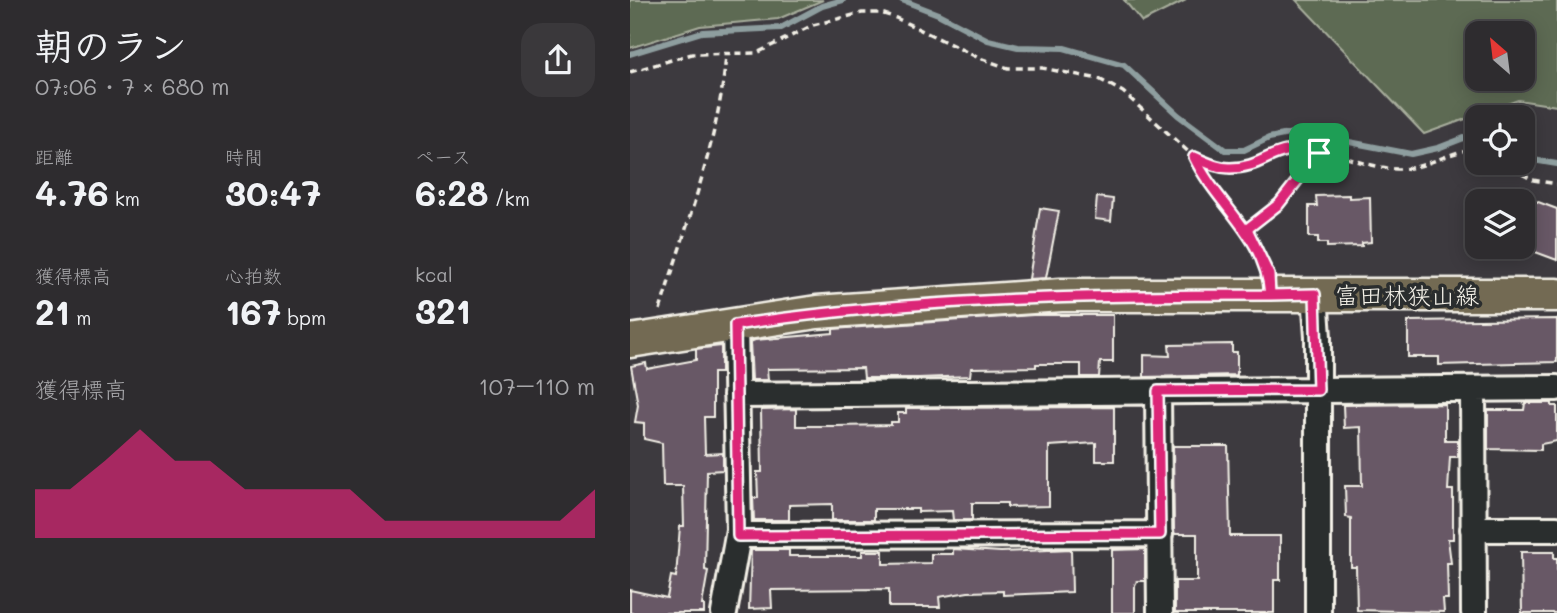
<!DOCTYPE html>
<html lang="ja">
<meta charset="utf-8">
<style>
body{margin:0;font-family:Mali,"Klee One",sans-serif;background:#3a383b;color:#f1f3f6;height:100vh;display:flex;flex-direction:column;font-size:26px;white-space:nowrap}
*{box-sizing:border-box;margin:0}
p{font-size:23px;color:#a7a7aa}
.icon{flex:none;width:38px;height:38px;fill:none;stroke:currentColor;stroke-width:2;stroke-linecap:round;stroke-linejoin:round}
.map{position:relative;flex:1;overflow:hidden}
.details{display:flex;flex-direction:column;background:#2e2c2f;width:630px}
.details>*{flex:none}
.needle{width:46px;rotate:332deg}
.fabs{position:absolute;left:835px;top:21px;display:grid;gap:14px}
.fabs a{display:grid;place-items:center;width:70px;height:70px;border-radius:14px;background:#2e2c2f;box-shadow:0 4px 18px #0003,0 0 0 2px #49484b;font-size:35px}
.pin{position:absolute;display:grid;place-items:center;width:60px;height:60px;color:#fff;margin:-30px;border-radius:14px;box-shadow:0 4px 10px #0006}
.round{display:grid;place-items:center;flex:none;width:74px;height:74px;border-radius:21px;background:#3a383b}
.headline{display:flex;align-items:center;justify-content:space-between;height:119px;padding:0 35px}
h1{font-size:38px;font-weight:800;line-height:52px}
.figures{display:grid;grid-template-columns:repeat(3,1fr);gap:10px;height:119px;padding:7px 35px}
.figures div{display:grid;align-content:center}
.figures b{font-size:35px;font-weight:800}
.figures small{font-size:19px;font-weight:400}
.figures p{font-size:19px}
.chart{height:196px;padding:14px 35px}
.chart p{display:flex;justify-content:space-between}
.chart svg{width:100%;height:126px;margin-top:7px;fill:#db2777;opacity:.7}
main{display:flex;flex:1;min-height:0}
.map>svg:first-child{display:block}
</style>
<main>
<section class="details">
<div class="headline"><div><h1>朝のラン</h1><p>07:06 · 7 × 680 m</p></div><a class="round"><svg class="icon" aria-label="share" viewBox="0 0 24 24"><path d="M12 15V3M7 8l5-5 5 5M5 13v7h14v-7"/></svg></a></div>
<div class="figures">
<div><p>距離</p><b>4.76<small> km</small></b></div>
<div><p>時間</p><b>30:47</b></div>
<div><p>ペース</p><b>6:28<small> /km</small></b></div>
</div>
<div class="figures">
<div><p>獲得標高</p><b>21<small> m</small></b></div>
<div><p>心拍数</p><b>167<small> bpm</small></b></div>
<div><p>kcal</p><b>321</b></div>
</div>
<div class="chart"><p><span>獲得標高</span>107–110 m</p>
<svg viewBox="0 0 160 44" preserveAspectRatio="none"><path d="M0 44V27L10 27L20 17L30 6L40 17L50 17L60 27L70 27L80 27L90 27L100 38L110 38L120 38L130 38L140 38L150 38L160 27V44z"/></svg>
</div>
</section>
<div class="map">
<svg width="927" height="613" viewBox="0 0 927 613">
<rect width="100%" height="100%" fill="#3d3a3f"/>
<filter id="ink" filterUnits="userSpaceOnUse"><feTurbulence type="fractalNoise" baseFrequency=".0143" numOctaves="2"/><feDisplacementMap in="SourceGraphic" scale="14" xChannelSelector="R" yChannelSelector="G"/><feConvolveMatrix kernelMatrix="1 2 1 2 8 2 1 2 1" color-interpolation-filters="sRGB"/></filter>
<g filter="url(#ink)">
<!-- green -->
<path fill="#5d6a52" stroke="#a8ae9d" stroke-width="2" fill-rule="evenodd" d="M0,0h193l-45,19 -78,7 -70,22z
M494,0h62l-44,22z
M666,0h261v106l-39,-6 -94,34zM892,33v46h-45v-46z"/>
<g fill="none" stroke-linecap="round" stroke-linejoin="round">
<!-- stream -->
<path stroke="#8e9e9f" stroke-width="6" d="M272,0l36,14 50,26 30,7 46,1 60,17 54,50 47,35h19l25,-12 29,-6 113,22 27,-6 39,-15
M0,54l72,-22 79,-4 41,-22 21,-6
M892,152l11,8 24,4"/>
</g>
<!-- building -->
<path fill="#685966" stroke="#f4f1e8" stroke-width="2" d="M719,195v3l21,-1 1,45 -9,1v3l-35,1v-4h-9v-6h-9v-31h8l-1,-10z
M892,196l35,13v51l-35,-13z
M467,197l16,2 -2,22 -16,-2z
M410,208l19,3 -13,67 -17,1z
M403,315h80v47h-13l-1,15h-18v-13h-45v3l-65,1 -1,8 -51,2h-55l-1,-10 -96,1 1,11h-16l-2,-38 5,-2 78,-7v-4z
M927,319v43l-118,3v-8h-31v-36z
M602,344v8h5v23l-93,2v-22l26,1 -1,-11z
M91,346v27h-8v44h-9l1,37 18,-1v17l-16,1 -2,99 3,1 -6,34h2v8h-74v-23l37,8 4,-22 5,1 4,-51h4l-1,-40h-20l-1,-43 -18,-4v-16l-9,-1 3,-17 -7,-39 15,-3 1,6 49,-9v-11z
M895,403h27v3h5v35l-16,3v6l-53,-1v-39h36z
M815,404v36h13v17h-8l-2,33h5v49h-5l3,24h-4l1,36h-5l1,13 -87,-2 -1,-43h-5v-49l-5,-1 -1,-31h17l-1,-59 -17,1 -1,-23z
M484,407v54h-18v-18l-47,3v60l-42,1v-4h-35v17h-19l-1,-9 -34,1v-3h-44v11h-42v-16l-43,1v15h-35l-1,-22h5l-1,-26h5l-1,-62 35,-1v17h40l55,-1v-3h7v-9h8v-5z
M543,446h55l2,90h50v44h-6v33h-99v-32h22v-47h-22l-1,-3z
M323,549l48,3 70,-3 1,43 -69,3v-4l-35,1 -29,5 1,10h-51v-18l-118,1 1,18 -23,1 2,-59h38v6h73v-5h21v13l48,-1v-9h22z
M515,549v32h-8l-2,4v28h-23v-63z
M891,552h33v6h3v55h-35z"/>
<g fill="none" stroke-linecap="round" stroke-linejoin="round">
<defs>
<path id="minor" d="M685,294l3,43v276
M843,389l1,224
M528,391l2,222
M106,395l821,-7
M843,529h84
M108,535l422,-1
M94,613l15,-83 -4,-205"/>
<path id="major" d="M0,341l187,-29 244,-17h496"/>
</defs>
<!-- minor casing -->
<use href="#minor" stroke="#f4f1e8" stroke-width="30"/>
<!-- major casing -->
<use href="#major" stroke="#f4f1e8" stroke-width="37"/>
<!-- path -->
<path stroke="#f4f1e8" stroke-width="3.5" stroke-dasharray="7 5" stroke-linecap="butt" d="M0,72l62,-18 65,-1 56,-28 49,-12h19l15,5 81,39 31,11h34l57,11 24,13 71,65 13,27 40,44 19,41
M566,158c58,23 53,-8 97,-10 36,-1 70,20 106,21 28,0 51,-19 78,-20
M871,163l32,17 24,4
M617,229l32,-25 40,-51
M30,310c25,-82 59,-168 66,-255"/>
<!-- minor -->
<use href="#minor" stroke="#2a2d2e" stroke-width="24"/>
<!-- major -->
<use href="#major" stroke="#736b52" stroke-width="32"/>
</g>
</g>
<g fill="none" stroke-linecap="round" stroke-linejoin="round" filter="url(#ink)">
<defs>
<path id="route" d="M689,153l-40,51 -32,25 22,46 1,20c-179,0 -358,3 -535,30l3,211 422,-2 -2,-143 160,-1 -3,-96 -45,1c-4,-59 -52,-88 -76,-138 12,5 23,11 36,11 38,0 42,-27 89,-15"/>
</defs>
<!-- route casing -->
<use href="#route" stroke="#fff" stroke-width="14"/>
<!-- route -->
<use href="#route" stroke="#db2777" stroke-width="9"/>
</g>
<g text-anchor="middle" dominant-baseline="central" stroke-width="7" stroke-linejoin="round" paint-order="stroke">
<!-- street labels -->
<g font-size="24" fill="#f4f1e8" stroke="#2a2d2e">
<text x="777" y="294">富田林狭山線</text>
</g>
</g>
</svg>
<div class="fabs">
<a><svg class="needle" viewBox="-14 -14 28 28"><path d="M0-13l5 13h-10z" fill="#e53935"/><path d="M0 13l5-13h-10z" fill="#a7a7aa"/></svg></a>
<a><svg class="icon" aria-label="locate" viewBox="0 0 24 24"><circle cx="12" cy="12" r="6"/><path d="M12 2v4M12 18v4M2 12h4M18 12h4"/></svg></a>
<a><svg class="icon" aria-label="layers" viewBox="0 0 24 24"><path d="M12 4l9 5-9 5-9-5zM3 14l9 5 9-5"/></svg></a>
</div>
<div class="pin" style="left:689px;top:153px;background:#1e9e55"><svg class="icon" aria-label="arrive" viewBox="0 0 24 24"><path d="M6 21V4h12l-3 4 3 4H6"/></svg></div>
</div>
</main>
